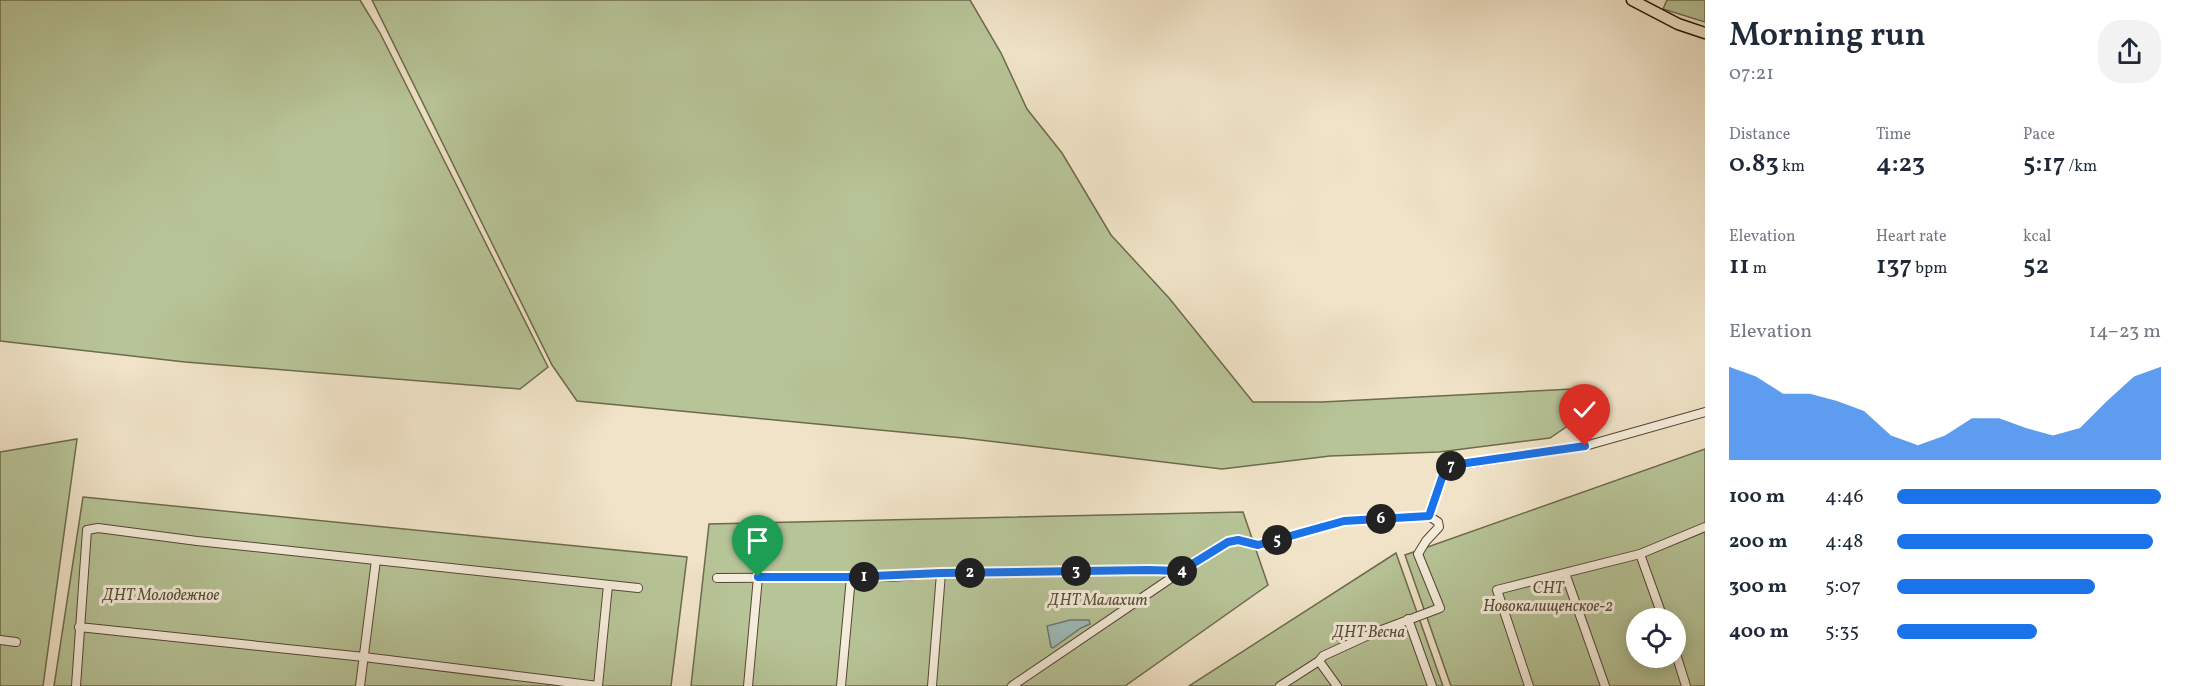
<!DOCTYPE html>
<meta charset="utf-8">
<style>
body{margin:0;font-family:Vollkorn,serif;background:#f2f2f3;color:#1f2937;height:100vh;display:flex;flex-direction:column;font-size:22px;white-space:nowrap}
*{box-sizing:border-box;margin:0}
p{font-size:20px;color:#747a83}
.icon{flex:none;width:33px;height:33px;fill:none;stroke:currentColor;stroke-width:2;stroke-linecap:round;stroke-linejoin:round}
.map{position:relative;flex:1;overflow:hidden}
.drawer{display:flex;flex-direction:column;background:#fff;width:480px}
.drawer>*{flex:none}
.buttons{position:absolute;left:1626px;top:608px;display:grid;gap:12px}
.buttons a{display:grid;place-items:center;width:60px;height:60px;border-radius:50%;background:#fff;box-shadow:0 3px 15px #0003;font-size:30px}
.pin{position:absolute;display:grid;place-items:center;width:51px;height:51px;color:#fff;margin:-62px -26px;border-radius:50% 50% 50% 0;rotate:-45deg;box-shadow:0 0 6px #0007}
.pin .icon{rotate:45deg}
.km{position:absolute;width:30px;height:30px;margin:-15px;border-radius:50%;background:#222;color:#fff;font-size:16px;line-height:30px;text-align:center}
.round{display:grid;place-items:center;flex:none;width:63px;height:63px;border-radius:24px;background:#f2f2f3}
.summary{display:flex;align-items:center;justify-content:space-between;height:102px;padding:0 24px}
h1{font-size:33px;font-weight:600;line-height:45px}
.metrics{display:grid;grid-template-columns:repeat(3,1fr);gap:9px;height:102px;padding:6px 24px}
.metrics div{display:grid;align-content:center}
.metrics b{font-size:26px;font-weight:600}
.metrics small{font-size:16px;font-weight:400}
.metrics p{font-size:16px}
.chart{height:168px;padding:12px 24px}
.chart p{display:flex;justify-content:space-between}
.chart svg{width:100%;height:108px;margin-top:6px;fill:#1a73e8;opacity:.7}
ul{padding:0 24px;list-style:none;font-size:20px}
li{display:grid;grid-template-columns:96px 72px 1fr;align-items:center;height:45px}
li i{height:15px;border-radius:8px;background:#1a73e8}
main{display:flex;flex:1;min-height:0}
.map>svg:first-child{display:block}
</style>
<main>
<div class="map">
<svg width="1705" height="686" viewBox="0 0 1705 686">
<rect width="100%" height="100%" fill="#f0e3c7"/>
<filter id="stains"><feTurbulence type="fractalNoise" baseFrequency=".00333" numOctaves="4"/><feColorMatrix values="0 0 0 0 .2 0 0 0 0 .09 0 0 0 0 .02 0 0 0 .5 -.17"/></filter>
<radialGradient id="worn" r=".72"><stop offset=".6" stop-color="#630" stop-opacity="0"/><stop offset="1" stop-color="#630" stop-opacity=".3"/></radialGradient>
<!-- green -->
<path fill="#b7c497" stroke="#6d6a4e" stroke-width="1.5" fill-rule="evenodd" d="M0,0h360l20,33 168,334 -28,22 -335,-27 -185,-21z
M372,0h598l31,53 26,56 35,44 49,82 58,63 84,104h69l270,-14 15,11 -57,39 -111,14 -109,4 -108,13 -259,-31 -386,-37 -25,-36z
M1667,0h38v22l-42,-13z
M77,439l-34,247h-43v-234z
M1705,449v237h-254l-46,-131zM1636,618h40v39h-40z
M83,497l604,60 -16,129h-617z
M1243,512l25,73 -143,101h-434l18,-162z
M1396,553l47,133h-254z"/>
<!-- water -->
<path fill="#9dbdbd" stroke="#6c7874" stroke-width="1.5" d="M1070,620h19l1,4 -9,4 -28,20 -2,-1 -4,-21z"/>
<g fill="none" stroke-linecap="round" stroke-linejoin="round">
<defs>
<path id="minor" d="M1429,516l17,-49 139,-21 120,-34
M1640,554l23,64
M1565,573l40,113
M717,578l174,-1 50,-4 207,-3 33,1 48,-30 9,-1 20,5 86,-24 85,-5
M1408,619l24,67
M79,627l285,30 234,29
M0,640l16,2
M1676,654l10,32
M1319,661l18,25
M76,686l11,-156 11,-2 99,13 441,47
M360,686l16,-126
M598,686l10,-101
M748,686l10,-109
M841,686l10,-109
M932,686l9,-113
M1012,686l168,-114
M1280,686l39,-25 4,-5 48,-22 69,-26 -22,-54 8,-13 13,-14 -1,-5 -9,-6
M1529,686l-32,-96 143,-36 65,-27"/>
<path id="major" d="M1632,0l46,24 27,9"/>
</defs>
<!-- minor casing -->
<use href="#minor" stroke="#564636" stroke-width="10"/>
<!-- major casing -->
<use href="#major" stroke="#231106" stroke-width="13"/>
<!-- minor -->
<use href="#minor" stroke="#f5eddb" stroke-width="8"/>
<!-- major -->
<use href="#major" stroke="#f0e3c7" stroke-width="10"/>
</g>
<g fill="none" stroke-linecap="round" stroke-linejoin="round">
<defs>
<path id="route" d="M758,577h93l90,-4 207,-3 33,1 47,-29 10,-2 20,5 86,-24 85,-5 17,-50 139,-20"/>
</defs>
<!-- route casing -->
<use href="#route" stroke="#fff" stroke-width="12"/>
<!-- route -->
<use href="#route" stroke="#1a73e8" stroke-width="8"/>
</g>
<g text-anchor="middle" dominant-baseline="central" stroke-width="6" stroke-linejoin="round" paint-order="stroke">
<!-- park labels -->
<g font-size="16" font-style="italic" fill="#575039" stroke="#f5eddb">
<text x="1548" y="589">СНТ<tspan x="1548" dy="18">Новокалищенское-2</tspan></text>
<text x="161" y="596">ДНТ Молодежное</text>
<text x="1098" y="601">ДНТ Малахит</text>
<text x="1369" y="633">ДНТ Весна</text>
</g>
</g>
<rect width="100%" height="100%" filter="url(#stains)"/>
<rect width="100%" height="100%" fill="url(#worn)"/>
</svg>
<div class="buttons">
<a><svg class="icon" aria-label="locate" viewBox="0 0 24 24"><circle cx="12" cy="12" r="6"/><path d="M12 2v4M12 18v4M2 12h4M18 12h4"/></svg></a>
</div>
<div class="pin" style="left:758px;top:577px;background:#1e9e55"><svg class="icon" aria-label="arrive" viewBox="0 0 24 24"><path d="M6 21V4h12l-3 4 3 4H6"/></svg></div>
<div class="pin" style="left:1585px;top:446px;background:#d93025"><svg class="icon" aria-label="check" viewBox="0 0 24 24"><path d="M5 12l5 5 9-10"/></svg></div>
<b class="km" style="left:864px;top:577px">1</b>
<b class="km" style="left:970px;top:573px">2</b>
<b class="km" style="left:1076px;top:571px">3</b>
<b class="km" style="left:1182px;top:571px">4</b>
<b class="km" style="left:1277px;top:540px">5</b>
<b class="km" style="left:1381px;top:519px">6</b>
<b class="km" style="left:1451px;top:466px">7</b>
</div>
<section class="drawer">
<div class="summary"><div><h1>Morning run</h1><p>07:21</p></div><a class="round"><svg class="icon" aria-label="share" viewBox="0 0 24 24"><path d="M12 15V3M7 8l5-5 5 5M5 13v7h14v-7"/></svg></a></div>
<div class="metrics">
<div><p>Distance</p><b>0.83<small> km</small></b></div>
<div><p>Time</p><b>4:23</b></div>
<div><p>Pace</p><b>5:17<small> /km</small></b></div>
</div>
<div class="metrics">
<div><p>Elevation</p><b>11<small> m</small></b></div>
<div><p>Heart rate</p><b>137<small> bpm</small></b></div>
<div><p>kcal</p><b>52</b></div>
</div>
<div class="chart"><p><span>Elevation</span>14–23 m</p>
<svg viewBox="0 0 160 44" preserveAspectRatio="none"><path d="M0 44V6L10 10L20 17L30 17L40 20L50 24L60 34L70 38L80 34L90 27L100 27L110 31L120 34L130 31L140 20L150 10L160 6V44z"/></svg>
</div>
<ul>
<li><b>100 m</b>4:46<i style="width:100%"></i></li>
<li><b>200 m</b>4:48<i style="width:97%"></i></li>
<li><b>300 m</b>5:07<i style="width:75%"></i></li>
<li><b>400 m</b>5:35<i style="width:53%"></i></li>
</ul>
</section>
</main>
